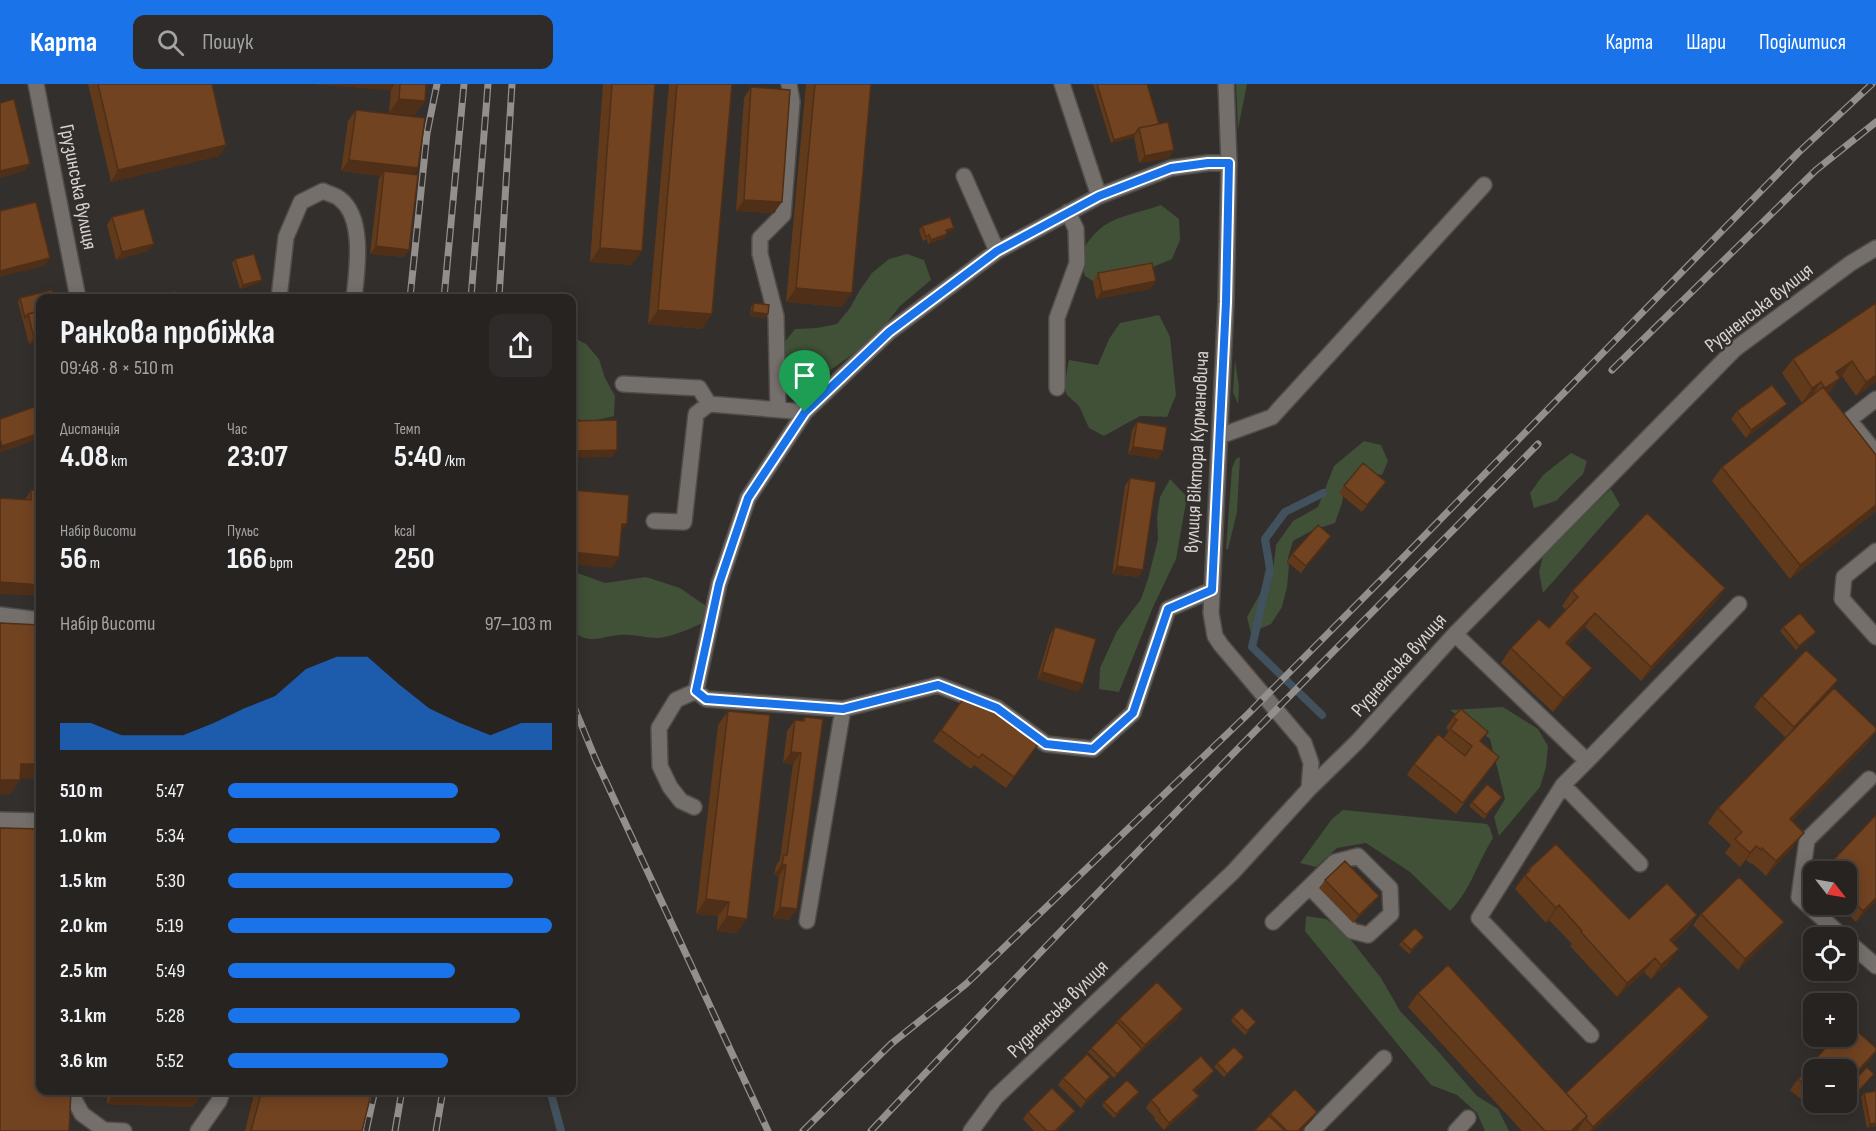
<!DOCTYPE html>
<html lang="uk">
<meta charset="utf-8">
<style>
body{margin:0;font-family:"Sofia Sans Condensed",sans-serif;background:#2e2b2a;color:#f1f3f6;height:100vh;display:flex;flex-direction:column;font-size:22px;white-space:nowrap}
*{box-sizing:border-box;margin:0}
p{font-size:20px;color:#a4a4a5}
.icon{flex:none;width:33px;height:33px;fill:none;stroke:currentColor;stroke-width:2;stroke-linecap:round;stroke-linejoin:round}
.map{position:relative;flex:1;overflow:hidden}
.side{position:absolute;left:36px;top:210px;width:540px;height:801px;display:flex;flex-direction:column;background:#262321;border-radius:12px;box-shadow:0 3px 15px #0003,0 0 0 2px #42403f}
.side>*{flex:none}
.needle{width:39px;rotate:121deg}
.fabs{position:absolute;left:1803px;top:777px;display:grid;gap:12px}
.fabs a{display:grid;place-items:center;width:54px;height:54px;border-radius:12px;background:#262321;box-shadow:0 3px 15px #0003,0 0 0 2px #42403f;font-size:30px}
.pin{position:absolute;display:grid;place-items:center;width:51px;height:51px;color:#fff;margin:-62px -26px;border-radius:50% 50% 50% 0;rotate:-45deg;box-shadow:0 0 6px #0007}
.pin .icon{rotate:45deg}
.round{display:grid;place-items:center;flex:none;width:63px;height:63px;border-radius:12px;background:#2e2b2a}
.head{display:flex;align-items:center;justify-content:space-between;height:102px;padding:0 24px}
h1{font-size:33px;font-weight:700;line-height:45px}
.figures{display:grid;grid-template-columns:repeat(3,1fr);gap:9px;height:102px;padding:6px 24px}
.figures div{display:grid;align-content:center}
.figures b{font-size:30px;font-weight:700}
.figures small{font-size:16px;font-weight:400}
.figures p{font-size:16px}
.chart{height:168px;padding:12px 24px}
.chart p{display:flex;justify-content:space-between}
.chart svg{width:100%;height:108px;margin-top:6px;fill:#1a73e8;opacity:.7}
ul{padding:0 24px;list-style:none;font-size:20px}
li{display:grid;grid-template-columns:96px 72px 1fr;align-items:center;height:45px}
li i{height:15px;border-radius:8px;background:#1a73e8}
header{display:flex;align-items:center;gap:36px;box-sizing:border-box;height:84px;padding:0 30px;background:#1a73e8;color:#fff}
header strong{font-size:28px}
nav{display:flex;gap:33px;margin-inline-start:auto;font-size:21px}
.search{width:420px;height:54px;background:#2e2b2a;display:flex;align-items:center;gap:15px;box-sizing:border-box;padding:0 21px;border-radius:12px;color:#a4a4a5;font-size:22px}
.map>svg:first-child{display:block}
</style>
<header>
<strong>Карта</strong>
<div class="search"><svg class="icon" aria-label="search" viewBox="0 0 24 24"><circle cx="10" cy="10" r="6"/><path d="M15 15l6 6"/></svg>Пошук</div>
<nav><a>Карта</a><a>Шари</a><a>Поділитися</a></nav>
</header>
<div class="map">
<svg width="1876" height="1047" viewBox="0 0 1876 1047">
<rect width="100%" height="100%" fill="#332f2c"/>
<!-- green -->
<path fill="#405137" d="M1236,0h11l-9,45z
M1161,121l18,14 1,21 -8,19 -19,8 -60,14 -8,-5 -6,-19c22,-42 42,-38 82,-52z
M907,170l17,6 7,20 -31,26 -26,33 -52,37h-21l-17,-11 -1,-21 12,-15 22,-1 20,-4 13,-16 10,-18 12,-17 17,-14z
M1159,231l11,22 6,58 -9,22 -27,-1 -36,20 -15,-8 -10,-22 -12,-11 -3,-8 5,-27 29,5 11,-26 11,-16z
M572,253l14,7 13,15 6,19 10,18 -1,20 -21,5 -21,-2z
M1235,276l4,27 -1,17 -5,-12z
M1364,357l17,4 7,16 -6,14 -20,-3 -17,11 -3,20 -7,20 -22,7 -20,11 -6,21 2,4 -2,21 -5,20 -11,17 -20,9 -4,-16 26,-46 3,-26 17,-24 25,-14 16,-41z
M1571,369l16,8 -4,13 -27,27 -22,7 -4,-15 13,-18z
M1240,373l-3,55 -9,37h-2l6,-81 4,-9z
M1170,395l17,18 -11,62 -23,48 -34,85 -20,-3 1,-21 17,-37 24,-32 7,-20 10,-40 -1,-22 3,-20z
M1611,405l9,16 -77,88 -4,-21 5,-20z
M572,487l33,12 41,-6 34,11 39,27c-17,8 -43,22 -62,23 -12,0 -24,-4 -37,-3 -20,1 -28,11 -48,-4z
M1503,623l35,22 10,17 -2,21 -6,20 -41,49 -5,-19 11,-18 -15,-60 -40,-29z
M1343,726l144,14 3,4 3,10c-16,25 -22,52 -43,73l-40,-39 -44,-29 -29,5 -21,19 -16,-4 32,-44z
M1306,832l20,3 18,12 37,47 19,33 37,39 40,46 21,13 11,22h-24l-8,-18 -20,-18 -26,-10 -126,-154z"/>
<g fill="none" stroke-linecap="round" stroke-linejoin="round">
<!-- stream -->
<path stroke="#41515d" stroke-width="8" d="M1322,631l-70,-68 18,-78 -5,-30 20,-27 38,-19
M550,1006l11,41"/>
<defs>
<path id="minor" d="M36,0l42,214
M1062,0l37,112
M1226,0l3,79 -3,138 -15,312 4,23 6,9 83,98 7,20 -2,26
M964,92l33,75
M279,214l7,-61 15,-35 22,-11c5,3 13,4 17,8 25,19 17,72 14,99
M623,300l76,4 10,16
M1057,304v-70l20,-55 -1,-34 -8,-17
M1876,315l-27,21 27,33
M778,325l-2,-93 -16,-62v-16l23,-23 9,-113 -3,-18
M805,328l-57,86 -29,86 -23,107 10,8 137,10 -36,212
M1220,352l52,-19 212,-232
M654,437l30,1 12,-108 13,-10 96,8 84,-80 108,-81 102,-55 72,-28 37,-5h21
M1876,467l-32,26 -2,22 34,38
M0,531l40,5
M1455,550l132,127 -24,24 -84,133 112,117
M843,625l95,-24 59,23 49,36 47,5 40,-36 35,-104 44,-19
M1587,677l152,-157
M1563,701l77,79
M694,723l-13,-6 -11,-14 -10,-21 -1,-38 17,-28 20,-9
M0,736l40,1
M1273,838l62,-60 23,-6 32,32 1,26 -23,21 -16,-4 -42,-44
M1844,854l-45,-41 8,-57 62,-61
M1846,856l30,26
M69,1006l13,24 22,16 20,1
M198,1047l21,-30 4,-11
M971,1047l25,-34 237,-225 76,-83 48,-47 98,-108 280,-285 116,-86 25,-15
M1312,1047l72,-73
M1456,1047l12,-13"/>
</defs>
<!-- minor casing -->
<use href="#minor" stroke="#4f4c49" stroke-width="18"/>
<!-- minor -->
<use href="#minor" stroke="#746f6b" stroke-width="15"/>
<defs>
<path id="rail" d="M410,214l17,-165 10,-49
M444,214l20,-214
M471,214l17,-214
M499,214l13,-214
M1612,286l204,-200 60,-48
M572,618l23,56 173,373
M366,1047l9,-41
M395,1047l7,-41
M436,1047l7,-41
M803,1047l88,-87 75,-60 282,-270 141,-142 409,-419 74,-69
M871,1047c218,-233 443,-460 667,-687"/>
</defs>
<!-- rail casing -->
<use href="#rail" stroke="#938f8d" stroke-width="7"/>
<!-- rail -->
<use href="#rail" stroke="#332f2c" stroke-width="4.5" stroke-dasharray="14" stroke-linecap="butt"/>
</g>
<!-- wall -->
<path fill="#613a1c" d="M88,0h124l14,61 -7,11 -108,26z
M313,0h113l-11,31 -26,-2 2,-23z
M603,0h52l-23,181 -42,-3z
M669,0h63l-30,245 -54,-5z
M806,0h65l-29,223 -56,-5z
M1093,0h54l12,40 15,26 -5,8 -30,5 -5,-26 -23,6z
M751,3l23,126 -38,-2 8,-113z
M356,26l62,58 -4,6 -5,76 -5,7 -34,-3 9,-76 2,-2 -40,-5 7,-50z
M112,133l36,34 -32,9 -9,-35z
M922,142l32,2 -3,3 -4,2 -2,5 -17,6 -1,-5 -4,2 -4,-11z
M235,175l24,24 -19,6 -8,-26z
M1098,189l58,8 -6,8 -54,10 -3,-18z
M20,214h20v43l-11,3 -11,-42z
M754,219l14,11 -3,4 -15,-2 1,-9z
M1876,219v79l-20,14 -14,-20 -2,1 -10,15 -2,1 48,62v56l-86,68 -78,-98 10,-14 88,-70 -8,6 -20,-30 11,-14z
M40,297v24l-5,-16z
M1787,320l-6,7 -35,27 -15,-19 6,-8z
M1137,338l21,37 -30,-5 4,-24z
M1130,394l13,92 -5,7 -26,-3 13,-88z
M1386,398l-24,30 -23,-19 5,-7z
M31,406l9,106 -15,-96z
M1326,460l-25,29 -14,-11 5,-8z
M1725,504l-10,15 -74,78 -56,-54 -17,18 24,23 -10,14 -29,30 -52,-49 10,-15 38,-20 17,-18 -4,-4 10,-15z
M1055,543l28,57 -5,8 -41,-13 13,-44z
M1783,543l33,5 -3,4 -17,14 -16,-19z
M1830,607l-35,37 81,3 -9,13 -75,77 1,26 -27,29 -14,-13 -1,1 -5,-4 -6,7 -15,-14 6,-8 -23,-22 10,-15 68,-70 -32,-31 8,-11z
M968,608l71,51 -33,45 -32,-23 -3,4 -38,-28z
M728,627l9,222 -20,-2 1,-15 -22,-2 22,-189z
M805,633l-8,192 -8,11 -16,-2 6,-42 -5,-1 2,-9 4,-7 13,-95 -10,-1 4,-32 8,-11 7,1z
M1453,633l28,25 10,26 -35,46 -49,-39 7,-11 30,-26 5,-7 -3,-3z
M1499,717l-15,18 -15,-13 3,-4z
M1876,731v86l-20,21 -19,-18h9v-32z
M1529,785l100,50 68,-4 -10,14 -15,14 -4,21 -17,15 -7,-7 -27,25 -47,-51 2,-2 -23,-24 -3,3 -31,-34z
M1325,796l48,23 -20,20 -34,-35z
M1701,830l83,8 -8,11 -38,37 -45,-45z
M1402,857h19l-12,13 -10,-9z
M1418,909l148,100 143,-76 -8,11 -108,103h-14l-1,-1 -1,1h-55l-114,-124z
M1178,933l-64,61 -26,-26 31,-33z
M1233,933l23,5 -11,13 -14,-14z
M1848,939l28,25v3l-6,9 -24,26v-16h-32v32h18l-12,14 -10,-9 -3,3 -7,-6 3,-3 -13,-11 8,-11 38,-43h10v-11z
M1241,977l-17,16 -10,-10 3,-4z
M1874,990l-23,26 -5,-4v-7z
M1110,993l-5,7 -24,24 -23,-23 5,-7z
M1209,995l-14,12 -1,13 -30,26 -10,-11 1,-1 -9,-10 5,-8z
M107,1006h96v3l-11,14 -85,-3z
M255,1006h117l-10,41h-117z
M1876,1007v35l-9,2 -6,-31 3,-4z
M1139,1008l-2,4 -23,22 -12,-12 2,-4z
M1028,1028l41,7 -12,12h-23l-11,-12z
M1270,1030l42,6 -11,11h-47z"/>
<!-- shaded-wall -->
<path fill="#4f2f17" d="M313,0h82l-4,6z
M399,15l26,2 -10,14 -26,-2z
M1135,50l-1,3 -23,6 3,-3z
M226,61l-7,11 -108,26 7,-12z
M1174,66l-5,8 -30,5 6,-7z
M349,76l69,8 -7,12 -27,-9 -3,5 -40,-5z
M30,80l-5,7 -25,7v-7z
M744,116l38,2 -8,11 -38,-2z
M954,144l-3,3 -8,3 3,-4z
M947,150l-2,4 -17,6 3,-4z
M154,160l-6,7 -32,9 6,-8z
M376,162l33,4 -5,7 -34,-3z
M600,164l42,3 -10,14 -42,-3z
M50,174l-6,8 -44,11v-6z
M262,196l-3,3 -19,6 3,-4z
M1156,197l-6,8 -54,10 6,-7z
M796,204l56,5 -10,14 -56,-5z
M658,226l54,4 -10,15 -54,-5z
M752,228l16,2 -3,4 -15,-2z
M40,251v6l-11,3 5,-7z
M1852,277l-10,15 -16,10 10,-14z
M1876,291v7l-20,14 10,-14z
M1840,294l-10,14 -15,10 10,-14z
M1821,298l-10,15 -9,6 10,-15z
M1787,320l-6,7 -35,27 5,-8z
M40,349v5l-40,15v-4l2,-3z
M1133,363l30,4 -5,8 -30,-5z
M617,366l-5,7 -40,1v-7z
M1876,421v6l-86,68 10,-14z
M622,440h5l-8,11z
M1331,452l-5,8 -25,29 5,-7z
M572,468l47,5 -7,11 -40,-4z
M1117,482l26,4 -5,7 -26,-3z
M0,498l40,3v11l-40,-2z
M1725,504l-10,15 -74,78 10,-14z
M1595,529l-10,14 -30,31 11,-15z
M1816,548l-3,4 -17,14 3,-4z
M1592,584l-10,14 -29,30 10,-14z
M1042,588l41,12 -5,8 -41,-13z
M1838,596l-8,11 -44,47 8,-11z
M1876,647l-9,13 -87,90 10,-15z
M791,668l10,1 -8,11 -10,-1z
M21,680h19v15l-29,-1z
M0,696h20l-10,15 -10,-1z
M1804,749l-11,14 -27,29 10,-15z
M1756,762l-10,14 -6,7 10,-14z
M782,780l4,1 -7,11 -5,-1z
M1379,812l-6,7 -20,20 6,-8z
M1876,814v3l-20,21 7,-11z
M706,815l23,3 -11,14 -22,-2z
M1559,821l-10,15 -3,3 10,-15z
M780,823l17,2 -8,11 -16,-2z
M1697,831l-10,14 -27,25 10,-14z
M727,832l20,3 -10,14 -20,-2z
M1784,838l-8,11 -38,37 7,-11z
M1679,865l-11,15 -17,15 10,-14z
M1655,874l-11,14 -27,25 10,-14z
M1183,925l-5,8 -64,61 31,-33z
M1709,933l-8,11 -108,103h-3l3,-4z
M1876,967l-6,9 -24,26v-2z
M1214,987l-5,8 -21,18 5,-7z
M1110,993l-5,7 -24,24 5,-8z
M116,1006h29l58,3 -11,14 -85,-3z
M1139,1008l-2,4 -23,22 2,-4z
M1199,1012l-5,8 -30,26 5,-7z
M1830,1018h2l-12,14 7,-11z
M1075,1027l-6,8 -12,12h-2z
M1317,1028l-5,8 -11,11h-3z
M1587,1032l-10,15h-6z
M1876,1039v3l-9,2 3,-4z"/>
<!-- building -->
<path fill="#714321" stroke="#4f2f17" stroke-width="1.5" d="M98,0h114l14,61 -108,25z
M400,0h26l-1,17 -26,-2z
M612,0h43l-13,167 -42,-3z
M677,0h55l-20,230 -54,-4z
M815,0h56l-19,209 -56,-5z
M1097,0h50l12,40 -20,4 -4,6 -21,6z
M751,3l39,3 -8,112 -38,-2z
M14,15l16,65 -30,7v-68z
M356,26l69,8 -7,50 -69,-8z
M1168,38l6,28 -29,6 -6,-28z
M384,87l34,4 -9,75 -33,-4z
M36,118l14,56 -50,13v-60z
M144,125l10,35 -32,8 -10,-35z
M950,133l4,11 -8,2 1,4 -16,6 -2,-5 -3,2 -4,-11z
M254,170l8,26 -19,5 -8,-26z
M1152,179l4,18 -54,11 -4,-19z
M52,206l2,8h-14v13l-12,3 -3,4 -5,-20z
M175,207l2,7h-26z
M754,219l15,2 -1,9 -16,-2z
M1876,219v72l-10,7 -14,-21 -16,11 4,6 -15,10 -4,-6 -9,6 -19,-29z
M40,227v24l-6,2 -6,-23z
M1772,301l15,19 -36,26 -14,-19z
M1823,303l53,68v50l-76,60 -78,-98z
M40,321v28l-38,13 -2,-7v-20z
M617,336v30l-45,1v-30z
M1137,338l30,5 -4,24 -30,-4z
M1363,379l23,19 -19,23 -23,-19z
M1130,394l26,4 -13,88 -26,-4z
M31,406l9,1v94l-40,-3v-84l31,2z
M572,406l57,5 -2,29h-5l-3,33 -47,-5z
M1647,429l78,75 -74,79 -56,-54 -29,30 26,25 -29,30 -52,-50 28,-29 10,9 29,-31 -6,-6z
M1318,441l13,11 -25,30 -14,-12z
M1800,529l16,19 -17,14 -16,-19z
M0,539l40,2v139h-19l-1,16h-20z
M1055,543l41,12 -13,45 -41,-12z
M1806,566l32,30 -44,47 -32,-31z
M1834,604l42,40v3l-86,88 14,14 -28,28 -14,-13 -1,2 -5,-4 -6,7 -15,-14 7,-7 -24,-24z
M968,608l71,51 -25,34 -32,-23 -3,4 -38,-28z
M1461,625l27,23 -8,9 19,16 -36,46 -49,-39 24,-30 27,22 7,-10 -22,-17 7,-9 -4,-3z
M728,627l42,4 -23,204 -20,-3 2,-14 -23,-3z
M805,633l18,2 -26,190 -17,-2 6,-42 -4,-1 2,-9h3l14,-102 -10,-1 4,-32 9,1z
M1487,700l15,13 -16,18 -14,-13z
M1876,731v83l-13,13 -17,-16v-23h-24z
M0,744l40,1v261l31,1 -2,40h-69z
M1556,760l73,75 38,-36 30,32 -27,25 9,9 -18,16 -6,-7 -28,25 -46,-51 1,-1 -23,-26 -3,3 -31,-33 5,-5 -1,-1z
M1345,777l34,35 -20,19 -34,-35z
M1739,793l45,45 -39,37 -44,-45z
M1415,844l9,9 -13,13 -9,-9z
M1448,881l139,151 -16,15h-26l-127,-138z
M1157,898l26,27 -38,36 -26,-26z
M1679,902l30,31 -116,110 -7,-8 1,-3 -21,-23z
M1242,924l14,14 -9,9 -14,-14z
M1117,938l25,27 -25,25 -26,-26z
M1848,939l28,25v3l-30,33v-14h-32v28l-6,-5 3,-3 -13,-11 38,-43h10v-11z
M1234,963l10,10 -17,17 -10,-11z
M1087,970l23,23 -24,23 -23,-22z
M1201,972l13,15 -21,19 6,6 -30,27 -10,-12 1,-1 -9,-10z
M1867,983l7,7 -20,22 -8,-7z
M1127,996l12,12 -23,22 -12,-12z
M1052,1004l23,23 -20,20h-8l-19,-19z
M1295,1005l22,23 -19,19h-11l-17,-17z
M145,1006h58v3z
M262,1006h110l-10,41h-111z
M1876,1007v32l-6,1 -6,-31z
M1269,1032l16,15h-31z"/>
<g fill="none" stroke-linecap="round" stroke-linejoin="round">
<defs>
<path id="route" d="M1208,79h21l-3,139 -14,288 -44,19 -35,104 -40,36 -47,-5 -49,-36 -59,-23 -95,24 -137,-10 -10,-8 23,-107 29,-86 57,-86 84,-80 108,-81 102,-55 72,-28z"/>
</defs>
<!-- route casing -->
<use href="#route" stroke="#fff" stroke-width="12"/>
<!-- route -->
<use href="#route" stroke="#1a73e8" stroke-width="8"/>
</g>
<g text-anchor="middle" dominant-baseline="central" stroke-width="4.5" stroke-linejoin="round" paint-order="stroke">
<!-- street labels -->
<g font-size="20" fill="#d6d3d1" stroke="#332f2c">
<text transform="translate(78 103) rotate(79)">Грузинська вулиця</text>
<text transform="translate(1759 224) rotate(-38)">Рудненська вулиця</text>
<text transform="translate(1197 368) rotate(-87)">вулиця Віктора Курмановича</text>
<text transform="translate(1399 581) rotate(-48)">Рудненська вулиця</text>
<text transform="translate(1058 925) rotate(-44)">Рудненська вулиця</text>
</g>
</g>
</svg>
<div class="fabs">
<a><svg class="needle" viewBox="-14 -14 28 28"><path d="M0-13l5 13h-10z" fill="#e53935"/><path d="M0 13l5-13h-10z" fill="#a4a4a5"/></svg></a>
<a><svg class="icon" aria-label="locate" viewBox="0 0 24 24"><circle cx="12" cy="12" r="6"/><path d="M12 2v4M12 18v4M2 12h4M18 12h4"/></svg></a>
<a>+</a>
<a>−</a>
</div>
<div class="pin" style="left:805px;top:328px;background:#1e9e55"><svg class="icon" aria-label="arrive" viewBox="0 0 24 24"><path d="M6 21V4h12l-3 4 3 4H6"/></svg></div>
<section class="side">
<div class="head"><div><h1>Ранкова пробіжка</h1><p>09:48 · 8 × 510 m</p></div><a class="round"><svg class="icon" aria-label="share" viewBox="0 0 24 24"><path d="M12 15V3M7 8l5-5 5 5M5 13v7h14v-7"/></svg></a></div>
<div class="figures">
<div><p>Дистанція</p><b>4.08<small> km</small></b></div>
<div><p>Час</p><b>23:07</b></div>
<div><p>Темп</p><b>5:40<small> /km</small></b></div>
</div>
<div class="figures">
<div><p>Набір висоти</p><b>56<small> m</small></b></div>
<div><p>Пульс</p><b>166<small> bpm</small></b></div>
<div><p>kcal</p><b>250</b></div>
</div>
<div class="chart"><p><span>Набір висоти</span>97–103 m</p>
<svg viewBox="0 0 160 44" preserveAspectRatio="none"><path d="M0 44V33L10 33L20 38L30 38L40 38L50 33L60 27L70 22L80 11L90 6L100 6L110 17L120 27L130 33L140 38L150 33L160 33V44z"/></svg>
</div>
<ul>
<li><b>510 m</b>5:47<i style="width:71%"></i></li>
<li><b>1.0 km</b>5:34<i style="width:84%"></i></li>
<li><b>1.5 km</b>5:30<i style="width:88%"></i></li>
<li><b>2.0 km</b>5:19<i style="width:100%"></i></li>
<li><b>2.5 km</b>5:49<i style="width:70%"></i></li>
<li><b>3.1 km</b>5:28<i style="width:90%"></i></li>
<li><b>3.6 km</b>5:52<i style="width:68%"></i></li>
</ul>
</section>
</div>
